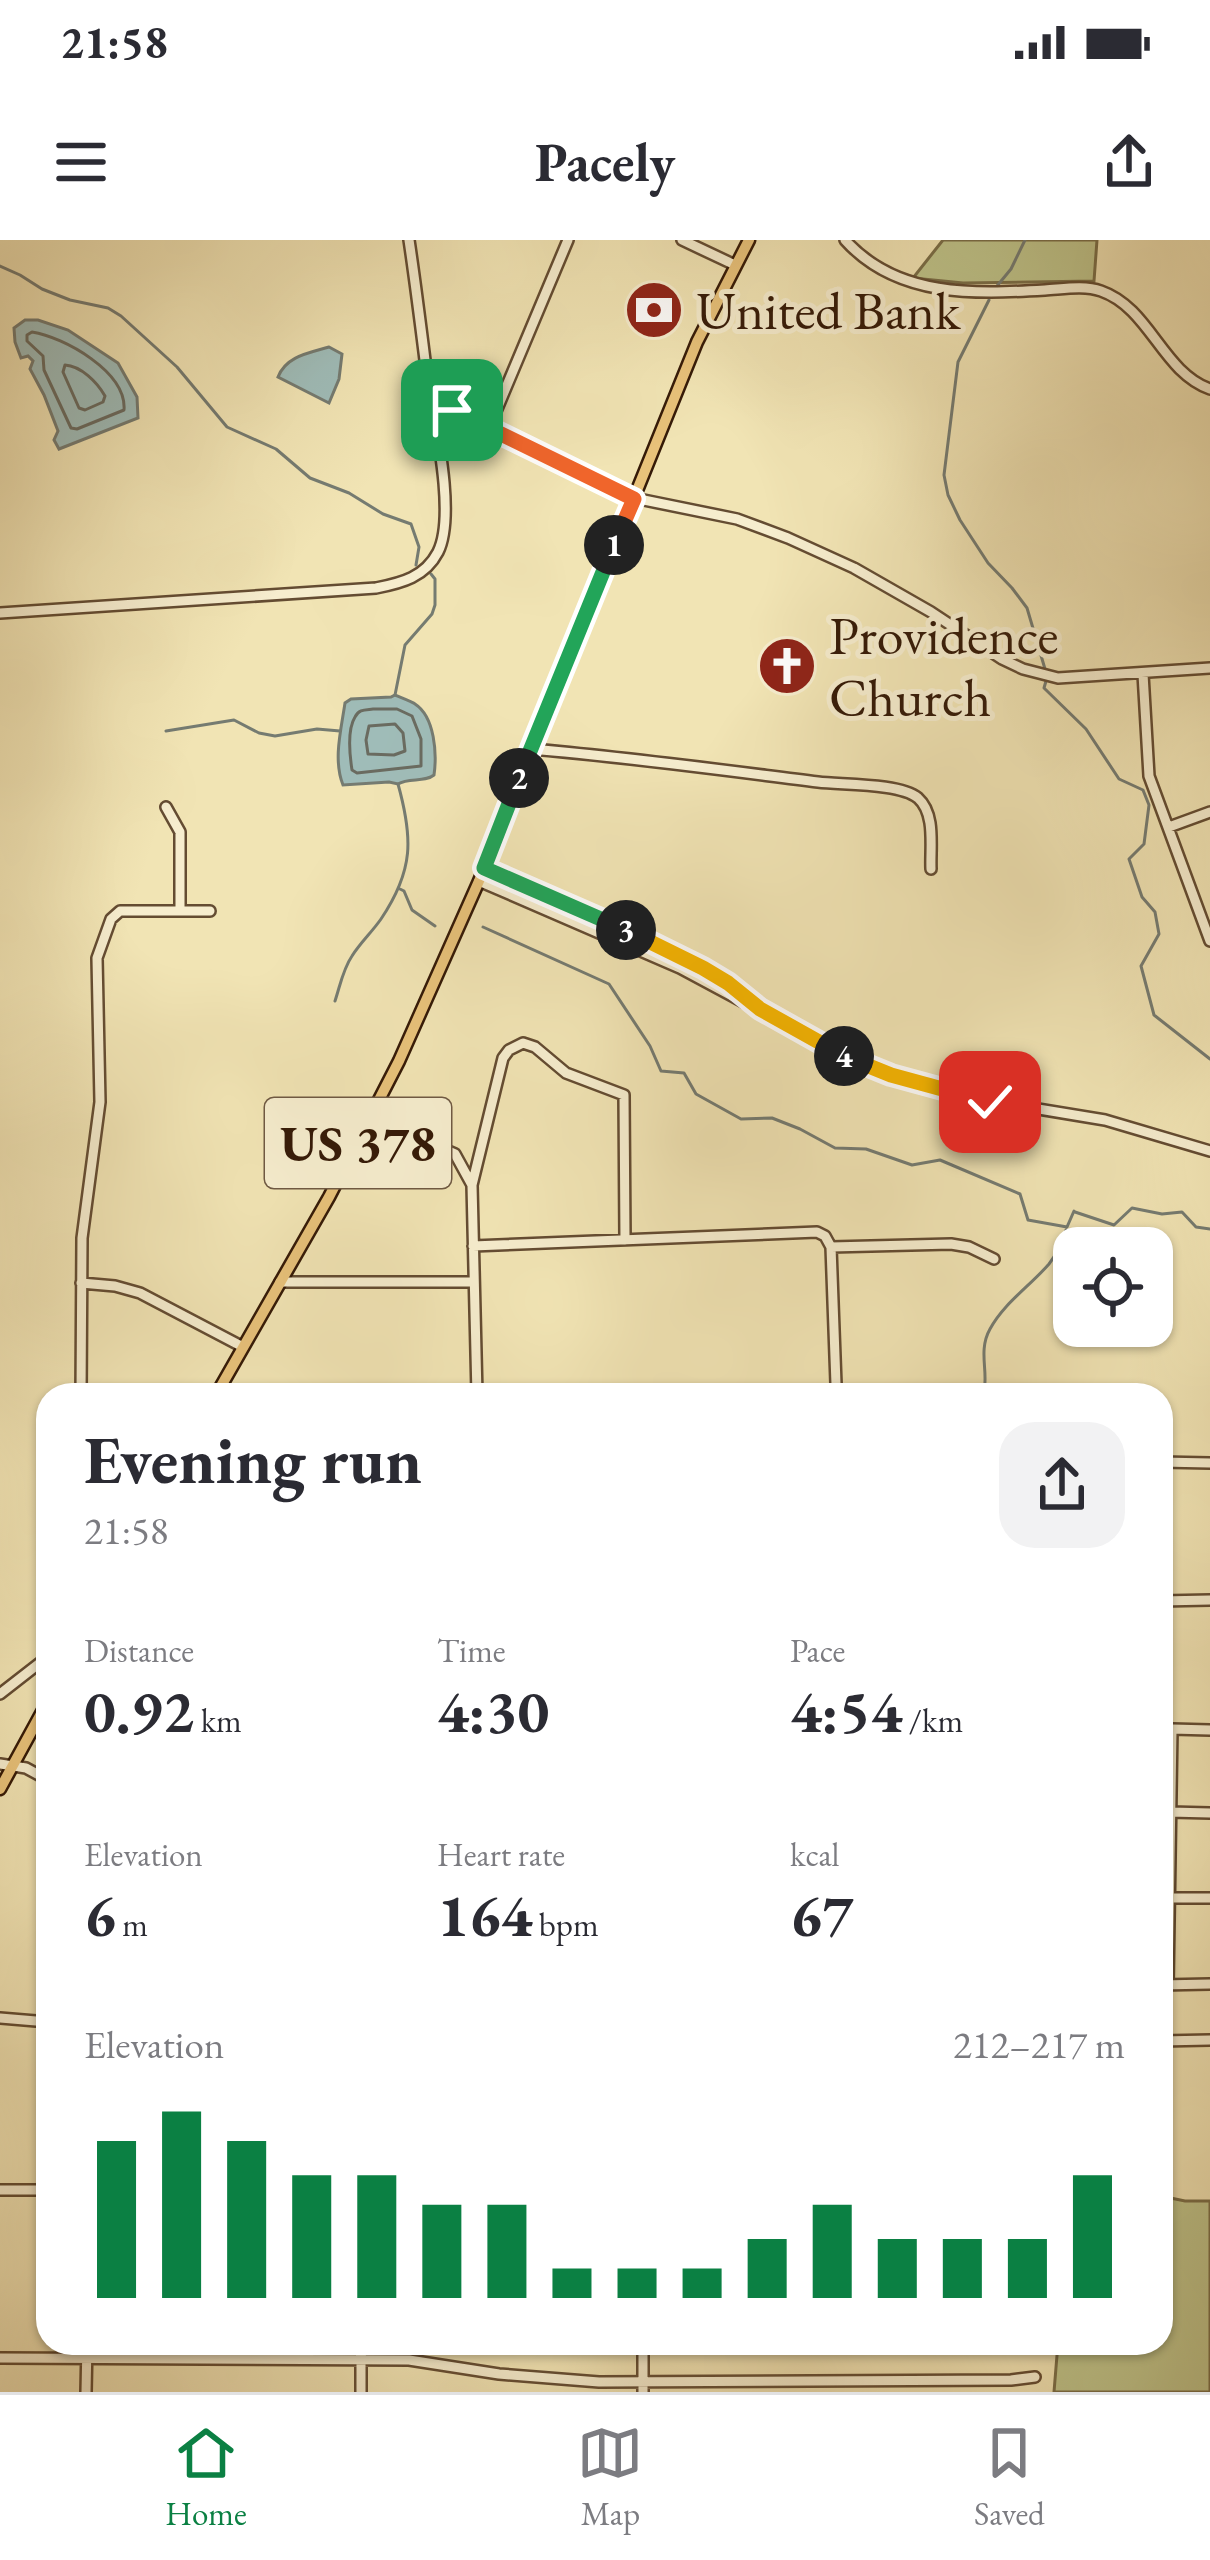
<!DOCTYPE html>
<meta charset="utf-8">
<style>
body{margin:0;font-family:"EB Garamond",serif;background:#f2f2f3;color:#2b2b33;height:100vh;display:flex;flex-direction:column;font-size:45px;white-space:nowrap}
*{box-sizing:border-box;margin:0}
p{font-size:39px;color:#7c7c81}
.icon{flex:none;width:66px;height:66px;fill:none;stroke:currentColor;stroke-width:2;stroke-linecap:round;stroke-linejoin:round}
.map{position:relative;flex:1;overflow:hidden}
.drawer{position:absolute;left:36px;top:1143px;width:1137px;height:972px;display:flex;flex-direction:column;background:#fff;border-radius:36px;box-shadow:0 3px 9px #0004}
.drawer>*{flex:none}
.controls{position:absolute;left:1053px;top:987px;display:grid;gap:24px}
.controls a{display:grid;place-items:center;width:120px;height:120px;border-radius:24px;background:#fff;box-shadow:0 3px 9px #0004;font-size:60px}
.pin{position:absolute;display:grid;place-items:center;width:102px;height:102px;color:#fff;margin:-51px;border-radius:24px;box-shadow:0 6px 18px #0006}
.km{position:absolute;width:60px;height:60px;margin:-30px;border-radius:50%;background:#222;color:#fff;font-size:33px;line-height:60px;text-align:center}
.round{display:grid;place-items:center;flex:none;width:126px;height:126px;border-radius:36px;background:#f2f2f3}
.summary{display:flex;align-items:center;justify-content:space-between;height:204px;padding:0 48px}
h1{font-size:66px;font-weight:700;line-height:90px}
.metrics{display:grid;grid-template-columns:repeat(3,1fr);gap:18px;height:204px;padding:12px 48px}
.metrics div{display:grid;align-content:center}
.metrics b{font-size:60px;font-weight:700}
.metrics small{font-size:33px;font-weight:400}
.metrics p{font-size:33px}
.chart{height:336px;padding:24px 48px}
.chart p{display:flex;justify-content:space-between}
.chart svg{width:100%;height:216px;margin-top:12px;stroke:#0b8043;stroke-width:6}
.status{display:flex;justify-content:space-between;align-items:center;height:84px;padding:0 60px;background:#fff;direction:ltr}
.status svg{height:33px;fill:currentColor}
header{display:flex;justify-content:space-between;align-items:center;height:156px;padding:0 48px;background:#fff;font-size:54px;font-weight:700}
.tabs{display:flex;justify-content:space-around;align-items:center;height:168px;border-top:3px solid #e1e1e2;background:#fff;font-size:33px;color:#7c7c81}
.tabs a{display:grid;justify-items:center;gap:6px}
.tabs .active{color:#0b8043}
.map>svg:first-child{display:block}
</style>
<div class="status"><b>21:58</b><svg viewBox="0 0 49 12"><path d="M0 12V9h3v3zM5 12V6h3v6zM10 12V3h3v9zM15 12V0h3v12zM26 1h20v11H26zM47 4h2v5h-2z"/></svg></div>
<header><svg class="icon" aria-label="menu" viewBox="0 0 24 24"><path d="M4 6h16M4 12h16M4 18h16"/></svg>Pacely<svg class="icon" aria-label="share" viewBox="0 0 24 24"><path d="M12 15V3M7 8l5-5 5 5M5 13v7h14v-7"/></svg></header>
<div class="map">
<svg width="1210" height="2152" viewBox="0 0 1210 2152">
<rect width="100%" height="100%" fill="#f1e4b4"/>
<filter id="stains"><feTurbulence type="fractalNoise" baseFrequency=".00167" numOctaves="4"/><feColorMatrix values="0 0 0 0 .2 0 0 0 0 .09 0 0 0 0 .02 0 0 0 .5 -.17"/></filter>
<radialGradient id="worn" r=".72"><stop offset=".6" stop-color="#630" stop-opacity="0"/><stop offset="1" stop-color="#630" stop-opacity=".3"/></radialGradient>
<!-- green -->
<path fill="#bec38a" stroke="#7a6e48" stroke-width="3" d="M943,0h154l-3,41 -131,2 -50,-5z
M1161,1956l24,5h25v191h-156l4,-49h103z"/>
<!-- water -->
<path fill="#9fbcb8" stroke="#757b71" stroke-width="3" d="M25,80h13l30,10 50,33 19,34 1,21 -79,31 -5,-9 4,-9 -14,-36 -14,-26 3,-8 -5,-5 -7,2 -6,-16 -1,-14z
M329,107l13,7 -3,25 -10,24 -51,-26c8,-21 31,-24 51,-30z
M395,455c2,1 18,7 20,9 20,13 22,50 19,71 -10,8 -25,2 -36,9l-9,-2 -46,3c-10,-25 -2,-55 2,-82l6,-4 40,-2z"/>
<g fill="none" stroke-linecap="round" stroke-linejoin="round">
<!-- shore -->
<path stroke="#6a6b60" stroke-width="3" d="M32,92c32,5 95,40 92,78l-47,19 -6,-1 -27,-58 -1,-14 -16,-15v-6z
M65,125c16,1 32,17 40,31l-2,6 -18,8 -6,-2 -16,-36z
M373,469h24l15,7 9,23v27l-64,7 -5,-3c-2,-13 -5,-40 3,-53 4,-8 10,-7 18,-8z
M395,484l8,9 2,18 -11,4 -26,-1 -2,-14 3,-14z"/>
<!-- stream -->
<path stroke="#757b71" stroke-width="3" d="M0,26l20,9 22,14 28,11 38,8 13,8 56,51 50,60 49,22 34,29 39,15 34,21 28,10 8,23 -3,18
M997,46l14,-17 14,-29
M989,60l-31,62 -14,113 4,20 12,25 28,43 24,25 15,20 18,61
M1046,441l-2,7 42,41 33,50 24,11 6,15 -5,39 -15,15 13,38 13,15 4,22 -18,32 13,49 56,44
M395,455l10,-50 27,-31 3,-9v-26l-4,-5
M166,491l68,-11 25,13 16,3 42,-7 23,2
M400,649l4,2 8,19 23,16
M483,687l126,57 41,62 11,25 23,2 12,21 45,25 31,-1 28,11 35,19 31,1 46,16 28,-5 80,34 8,26 39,7 7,-16
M335,761c5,-15 8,-32 17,-45 8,-13 20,-24 29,-37 33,-49 32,-81 17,-135
M1075,972l39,13 18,-17 30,6 20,-2 14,15 14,2
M983,1155c7,-20 -6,-43 7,-66 14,-26 40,-43 59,-65 8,-10 13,-22 17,-34"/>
<defs>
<path id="minor" d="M682,0l53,25
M845,0c52,58 130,54 200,50 18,-1 39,-5 56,1 49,17 61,81 109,98
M433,173l19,-3 182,88 103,21 51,19 66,30 77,44 71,47 21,10 35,9 152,-10
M489,188l79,-188
M0,373l376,-25c26,-5 49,-11 62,-36 20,-40 -7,-146 -13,-192 -5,-40 -10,-80 -16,-120
M1143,434l6,102 61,165
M531,509c96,8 191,21 287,33 24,3 82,1 100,16 18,16 12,49 13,71
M166,567l14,25v79
M1169,587l41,-15
M484,628l204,92 58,38
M479,641l201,87 162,87 49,20 99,26 115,19 105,31
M372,878l83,36 17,31 5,210
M472,945l31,-127 6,-8 14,-7 12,4 31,26 58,22 1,145
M473,1006l344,-14 8,4 6,11 5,137 -2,11
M831,1007l120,-3 18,3 25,12
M280,1042h194
M81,1043l34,3 25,7 103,54
M81,1155l1,-157 18,-136 -3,-144 14,-39 9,-8h90
M827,1155h31
M1161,1222l49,1
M1161,1361l49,-1
M0,1454l41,-32
M0,1524l26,4 22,12
M1170,1572l40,1
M1169,1658h41
M1161,1745l49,-1
M1168,1745l4,-256 38,1
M0,1778l48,4
M1161,1801l49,-1
M0,1950h48
M643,2103v49
M0,2118l409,2 90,14 100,8 412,-2 24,-3
M86,2152l1,-49
M361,2152v-49"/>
<path id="major" d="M216,1155l113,-198 70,-136 80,-180 218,-539 52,-102
M0,1549l48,-88"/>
</defs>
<!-- minor casing -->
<use href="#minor" stroke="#644c32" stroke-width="14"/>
<!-- major casing -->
<use href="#major" stroke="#351a07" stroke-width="15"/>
<!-- minor -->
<use href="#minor" stroke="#f6edce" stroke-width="9"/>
<!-- major -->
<use href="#major" stroke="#e8c27a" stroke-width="10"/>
</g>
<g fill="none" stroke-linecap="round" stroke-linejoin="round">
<defs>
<path id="split-1" d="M452,170l182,89 -20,46"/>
<path id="split-2" d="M519,538l95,-233"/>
<path id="split-3" d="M519,538l-35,90 142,62"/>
<path id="split-4" d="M626,690l77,38 25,15 32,26 84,47"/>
<path id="split-5" d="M844,816l47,19 99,27"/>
</defs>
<!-- split-1 casing -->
<use href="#split-1" stroke="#fff" stroke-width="24"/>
<!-- split-2 casing -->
<use href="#split-2" stroke="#fff" stroke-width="24"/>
<!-- split-3 casing -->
<use href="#split-3" stroke="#fff" stroke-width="24"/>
<!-- split-4 casing -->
<use href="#split-4" stroke="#fff" stroke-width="24"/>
<!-- split-5 casing -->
<use href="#split-5" stroke="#fff" stroke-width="24"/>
<!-- split-1 -->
<use href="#split-1" stroke="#f0652b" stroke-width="15"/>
<!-- split-2 -->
<use href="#split-2" stroke="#22a559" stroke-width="15"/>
<!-- split-3 -->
<use href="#split-3" stroke="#22a559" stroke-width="15"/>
<!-- split-4 -->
<use href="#split-4" stroke="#f5b400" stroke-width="15"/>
<!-- split-5 -->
<use href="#split-5" stroke="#f5b400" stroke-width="15"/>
</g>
<!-- icons -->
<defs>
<symbol id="bank-disc" viewBox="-11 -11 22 22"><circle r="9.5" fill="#8f2418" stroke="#f6edce"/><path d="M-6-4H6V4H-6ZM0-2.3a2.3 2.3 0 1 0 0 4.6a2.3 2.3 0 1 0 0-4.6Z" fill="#fff"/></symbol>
<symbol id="church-disc" viewBox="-11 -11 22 22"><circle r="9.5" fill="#8f2418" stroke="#f6edce"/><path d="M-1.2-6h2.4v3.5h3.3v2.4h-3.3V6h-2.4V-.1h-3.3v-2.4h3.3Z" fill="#fff"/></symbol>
</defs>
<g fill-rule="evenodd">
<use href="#bank-disc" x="621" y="37" width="66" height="66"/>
<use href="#church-disc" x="754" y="393" width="66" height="66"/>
</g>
<g text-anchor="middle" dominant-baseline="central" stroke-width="10" stroke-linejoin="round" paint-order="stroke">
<!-- shield labels -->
<rect fill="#f6edce" stroke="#6f5943" stroke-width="3" x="265" y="858" width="186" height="90" rx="9"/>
<g font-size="51" font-weight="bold" fill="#351a07">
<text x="358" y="903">US 378</text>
</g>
<!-- poi labels -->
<g font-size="54" fill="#351a07" stroke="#f6edce" text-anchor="start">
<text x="696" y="70">United Bank</text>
<text x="829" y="395">Providence<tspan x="829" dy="62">Church</tspan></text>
</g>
</g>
<rect width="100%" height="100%" filter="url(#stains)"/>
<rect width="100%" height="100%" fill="url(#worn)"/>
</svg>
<div class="controls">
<a><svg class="icon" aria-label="locate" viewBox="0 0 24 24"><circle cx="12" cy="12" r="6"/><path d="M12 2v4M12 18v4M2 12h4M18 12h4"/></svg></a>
</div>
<div class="pin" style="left:452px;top:170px;background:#1e9e55"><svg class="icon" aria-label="arrive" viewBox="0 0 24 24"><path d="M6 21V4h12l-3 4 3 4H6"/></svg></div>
<div class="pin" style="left:990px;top:862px;background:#d93025"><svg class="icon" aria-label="check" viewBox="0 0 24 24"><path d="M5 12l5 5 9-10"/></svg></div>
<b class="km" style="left:614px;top:305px">1</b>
<b class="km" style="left:519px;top:538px">2</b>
<b class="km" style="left:626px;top:690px">3</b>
<b class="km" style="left:844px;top:816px">4</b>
<section class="drawer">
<div class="summary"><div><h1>Evening run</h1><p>21:58</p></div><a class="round"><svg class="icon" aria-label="share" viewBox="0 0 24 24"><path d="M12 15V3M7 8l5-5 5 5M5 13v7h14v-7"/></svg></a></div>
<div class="metrics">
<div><p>Distance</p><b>0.92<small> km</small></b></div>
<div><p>Time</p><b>4:30</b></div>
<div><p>Pace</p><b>4:54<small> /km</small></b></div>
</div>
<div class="metrics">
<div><p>Elevation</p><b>6<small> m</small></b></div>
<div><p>Heart rate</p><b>164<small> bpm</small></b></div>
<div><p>kcal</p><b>67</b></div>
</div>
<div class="chart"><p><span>Elevation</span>212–217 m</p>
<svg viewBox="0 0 160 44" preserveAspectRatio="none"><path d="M5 44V12M15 44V6M25 44V12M35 44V19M45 44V19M55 44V25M65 44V25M75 44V38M85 44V38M95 44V38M105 44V32M115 44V25M125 44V32M135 44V32M145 44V32M155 44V19"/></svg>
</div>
</section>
</div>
<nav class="tabs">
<a class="active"><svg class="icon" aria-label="home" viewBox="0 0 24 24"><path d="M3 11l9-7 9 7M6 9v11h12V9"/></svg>Home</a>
<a><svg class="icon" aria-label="map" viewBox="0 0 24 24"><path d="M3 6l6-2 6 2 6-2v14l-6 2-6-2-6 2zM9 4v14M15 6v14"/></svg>Map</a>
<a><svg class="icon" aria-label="saved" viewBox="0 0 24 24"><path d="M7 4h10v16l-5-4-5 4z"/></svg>Saved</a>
</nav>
